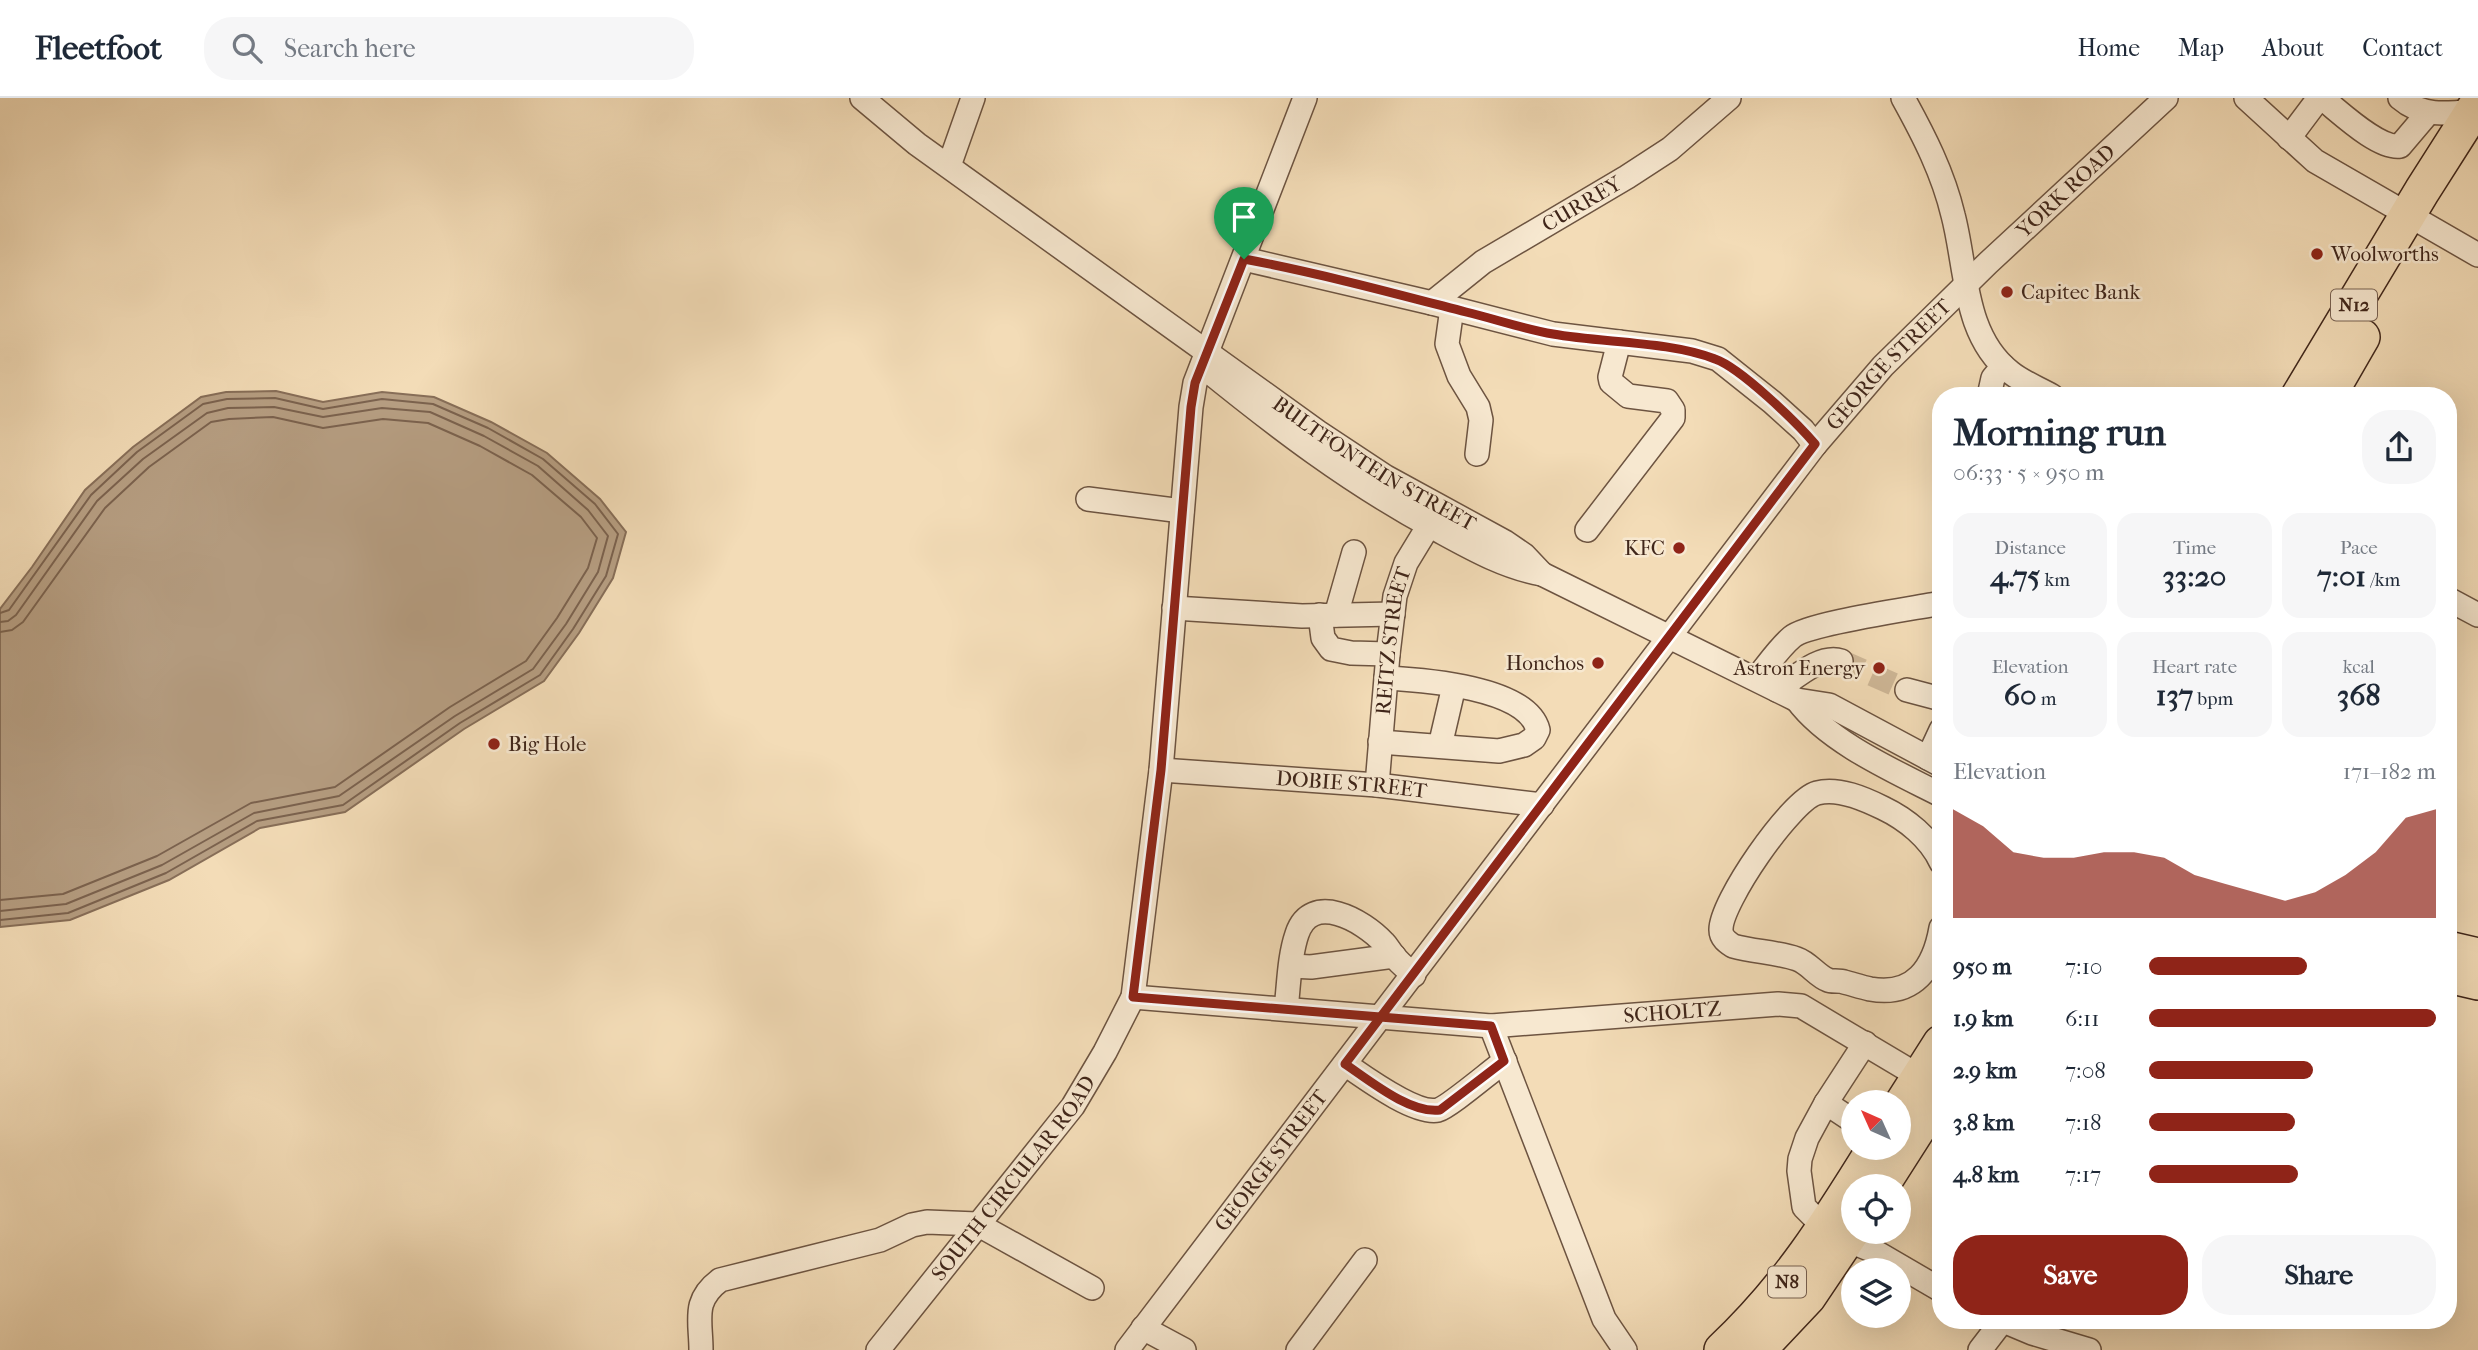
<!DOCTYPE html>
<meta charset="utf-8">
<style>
body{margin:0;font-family:"IM FELL French Canon",serif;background:#f6f6f7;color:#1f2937;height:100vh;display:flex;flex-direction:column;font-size:26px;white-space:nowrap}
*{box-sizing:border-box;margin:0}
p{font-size:23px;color:#747a83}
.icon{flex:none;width:38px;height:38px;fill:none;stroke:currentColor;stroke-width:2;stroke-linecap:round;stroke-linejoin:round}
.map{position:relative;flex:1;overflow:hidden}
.panel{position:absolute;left:1932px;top:289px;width:525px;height:942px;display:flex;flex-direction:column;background:#fff;border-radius:28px;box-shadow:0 7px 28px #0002}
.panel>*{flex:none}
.needle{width:46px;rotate:315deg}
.tools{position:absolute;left:1841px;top:992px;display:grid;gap:14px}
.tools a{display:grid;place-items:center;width:70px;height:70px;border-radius:50%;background:#fff;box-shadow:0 7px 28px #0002;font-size:35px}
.pin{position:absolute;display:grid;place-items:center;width:60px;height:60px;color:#fff;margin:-72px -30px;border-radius:50% 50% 50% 0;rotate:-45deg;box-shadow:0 0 7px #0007}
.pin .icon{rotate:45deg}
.round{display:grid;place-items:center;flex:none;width:74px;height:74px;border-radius:28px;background:#f6f6f7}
.summary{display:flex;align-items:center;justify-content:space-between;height:119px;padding:0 21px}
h1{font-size:38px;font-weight:800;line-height:52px}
.figures{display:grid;grid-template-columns:repeat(3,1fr);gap:10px;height:119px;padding:7px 21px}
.figures div{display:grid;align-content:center;border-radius:18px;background:#f6f6f7;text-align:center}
.figures b{font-size:30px;font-weight:800}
.figures small{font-size:19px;font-weight:400}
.figures p{font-size:19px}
.chart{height:196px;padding:14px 21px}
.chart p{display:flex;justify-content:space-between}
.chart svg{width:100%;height:126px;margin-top:7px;fill:#8f2418;opacity:.7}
.action{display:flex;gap:14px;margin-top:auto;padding:14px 21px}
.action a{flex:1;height:80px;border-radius:28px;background:#8f2418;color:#fff;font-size:28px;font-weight:800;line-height:80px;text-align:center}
.action a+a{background:#f6f6f7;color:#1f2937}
ul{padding:0 21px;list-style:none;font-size:23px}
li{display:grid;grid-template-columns:112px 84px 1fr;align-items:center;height:52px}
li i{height:18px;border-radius:9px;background:#8f2418}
header{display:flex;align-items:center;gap:42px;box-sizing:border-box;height:98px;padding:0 35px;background:#fff;border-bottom:2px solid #e0e1e3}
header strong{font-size:33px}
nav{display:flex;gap:38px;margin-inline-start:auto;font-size:24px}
.search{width:490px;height:63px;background:#f6f6f7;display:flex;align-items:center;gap:18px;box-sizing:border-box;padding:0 24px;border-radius:28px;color:#747a83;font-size:26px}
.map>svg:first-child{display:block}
</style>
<header>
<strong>Fleetfoot</strong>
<div class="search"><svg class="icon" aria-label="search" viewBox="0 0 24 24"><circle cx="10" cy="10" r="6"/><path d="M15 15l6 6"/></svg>Search here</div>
<nav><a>Home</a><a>Map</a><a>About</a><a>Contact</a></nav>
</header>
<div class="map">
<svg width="2478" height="1252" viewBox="0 0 2478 1252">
<rect width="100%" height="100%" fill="#f3dcb7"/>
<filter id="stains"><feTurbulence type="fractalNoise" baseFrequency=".00286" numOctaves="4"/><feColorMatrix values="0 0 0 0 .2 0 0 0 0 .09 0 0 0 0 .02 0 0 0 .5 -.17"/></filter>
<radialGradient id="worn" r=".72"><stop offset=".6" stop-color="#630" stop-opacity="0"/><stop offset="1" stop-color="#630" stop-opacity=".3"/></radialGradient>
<!-- water -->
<path fill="#b69e82" stroke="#876e58" stroke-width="2" d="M276,293l47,11 59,-10 52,5 57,25 56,31 53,46 26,33 -13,46 -34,55 -35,48 -80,48 -119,83 -85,16 -91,52 -99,40 -70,7v-318l32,-42 53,-77 48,-43 68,-50 25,-5z"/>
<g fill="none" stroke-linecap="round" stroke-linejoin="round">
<!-- shore -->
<path stroke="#7b624e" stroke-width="2" d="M0,515l9,-3 82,-115 46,-43 66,-48 24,-5 48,-1 48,11 59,-10 51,5 55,24 55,31 52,45 23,30 -12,42 -33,53 -33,46 -80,48 -117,82 -86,16 -91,52 -98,40 -68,7
M0,524l8,-1 8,-6 81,-114 46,-42 64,-46 21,-5 46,-1 49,10 59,-9 48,4 54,24 54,30 50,44 20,26 -10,36 -32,52 -33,45 -78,47 -116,80 -85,17 -92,52 -96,39 -66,7
M0,534l12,-2 11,-8 82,-114 44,-41 62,-45 18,-3 44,-2 50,11 60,-9 45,4 52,23 52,29 49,42 16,21 -9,30 -31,50 -31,43 -76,46 -115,80 -84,16 -94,53 -94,38 -63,6"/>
<!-- minor-tunnel -->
<path stroke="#cfb898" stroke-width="23" stroke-dasharray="23 11" stroke-linecap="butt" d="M1841,563l66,29"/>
<defs>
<g id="minor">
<path id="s1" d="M862,0l55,46 401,288 68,45 119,65 19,13 18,19"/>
<path d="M1903,0c21,38 40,75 50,117 14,53 10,120 57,157 12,10 28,16 42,24"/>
<path d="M2246,0l69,63 163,94"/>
<path d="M2322,0c18,14 56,51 78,48l28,-33"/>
<path d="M2400,0c22,19 46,16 73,13"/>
<path d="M2289,40l30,-40"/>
<path d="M949,68l24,-68"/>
<path d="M1244,161l188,44 121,31 139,17 26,8 54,43 31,28 12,15"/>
<path id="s2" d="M1432,205l51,-41 144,-85 43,-28 59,-51"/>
<path d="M1452,210l-5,36 12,32 19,31 3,13 -4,34"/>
<path d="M1202,268c75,61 147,116 232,162 35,19 69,39 108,46l255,126 32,5 112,60"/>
<path d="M1989,298l4,-18 10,-12"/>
<path d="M1088,401l94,12"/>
<path d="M1587,432l86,-112v-8l-6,-9 -39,-5 -17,-14 -1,-5 9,-35"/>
<path d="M2448,501l30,16"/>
<path d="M1174,510l128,8 91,-2"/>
<path d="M1320,517l3,23 8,11 20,4 37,1"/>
<path d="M1336,517l18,-63"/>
<path d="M1756,581c11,-13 22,-30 36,-42 17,-14 120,-28 149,-34"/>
<path d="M1777,592c17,-11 43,-36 64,-29"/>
<path d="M1907,592l34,9"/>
<path d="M1797,602c31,42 97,71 144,95"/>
<path d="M1380,644l119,9 25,-6 10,-7 4,-8c-11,-43 -114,-50 -152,-52"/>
<path d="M1440,648l14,-60"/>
<path d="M1928,660l13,-28"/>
<path id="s3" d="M1161,672l216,15 165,20"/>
<path id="s4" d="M1377,687l11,-131 7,-58 11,-33 31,-51"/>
<path d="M1941,764c-11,-24 -35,-43 -58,-54 -18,-9 -45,-21 -66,-15 -26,7 -97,110 -96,137 0,8 6,12 12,16 21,6 44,6 64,13 12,4 20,17 31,21 4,2 11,0 16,2 8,2 17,5 26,7 44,8 64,-21 71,-61"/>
<path d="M1291,868l20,1 83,-11"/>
<path id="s5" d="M1133,899l358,29 287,-22 23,2 131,78"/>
<path d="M1286,911c3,-25 3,-52 11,-75 14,-43 66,-14 87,9 4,4 6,9 10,13 5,7 13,13 20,19"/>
<path d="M1491,928l113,293 21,31"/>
<path d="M1865,945l-39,60 -19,35 -7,21 -1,12 5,36 9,9 34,24 27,11 67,39"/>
<path d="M1345,966c19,13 70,51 93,46 11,-3 54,-40 67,-49"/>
<path d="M1826,1005l27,18"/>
<path d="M2001,1222l31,13 57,17"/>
<path d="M1143,1230l41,22"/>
<path d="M701,1252c0,-30 -9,-49 19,-70l160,-40 32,-15 15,-3 50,2 115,64"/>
<path id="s6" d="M878,1252l195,-244 32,-54 28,-55 28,-227 30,-363 4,-24 110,-285"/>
<path id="s7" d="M1127,1252l688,-905 68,-79 105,-103 178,-165"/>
<path d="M1298,1252l67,-90"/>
<path d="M1980,1252l23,-30"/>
</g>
<path id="highway" d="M2299,298l123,-205 56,-88
M2328,298l34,-59
M2448,851l30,7
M2448,877l30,7
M1899,1011l42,-66
M1881,1088l60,-94
M1722,1252c66,-62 106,-126 153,-202
M1758,1252l50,-53 45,-67"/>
</defs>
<!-- minor casing -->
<use href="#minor" stroke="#6d5441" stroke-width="26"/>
<!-- highway casing -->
<use href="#highway" stroke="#40261a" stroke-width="38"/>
<!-- minor -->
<use href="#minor" stroke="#f7e8d0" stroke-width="23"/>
<!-- highway -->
<use href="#highway" stroke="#f3dcb7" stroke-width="35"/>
</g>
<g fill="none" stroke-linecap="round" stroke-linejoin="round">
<defs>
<path id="route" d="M1244,161l-49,124 -4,24 -30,363 -28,227 358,29 13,35 -64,49c-30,4 -71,-30 -95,-46 158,-206 314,-413 470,-620 -18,-21 -74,-76 -100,-85 -46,-18 -112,-16 -162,-25 -29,-5 -58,-15 -87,-22 -73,-19 -147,-39 -222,-53"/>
</defs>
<!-- route casing -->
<use href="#route" stroke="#fff" stroke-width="14"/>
<!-- route -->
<use href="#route" stroke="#8f2418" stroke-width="9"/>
</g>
<!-- markers -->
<g fill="#8f2418" stroke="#f7e8d0" stroke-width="2.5">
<circle cx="2317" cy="156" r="7"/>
<circle cx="2007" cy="194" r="7"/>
<circle cx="1679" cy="450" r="7"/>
<circle cx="1598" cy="565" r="7"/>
<circle cx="1879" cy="570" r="7"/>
<circle cx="494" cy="646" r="7"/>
</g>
<g text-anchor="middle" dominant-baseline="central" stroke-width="5" stroke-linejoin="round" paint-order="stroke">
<!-- shield labels -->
<g fill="#f7e8d0" stroke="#776051" stroke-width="2">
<rect x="2331" y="191.5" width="46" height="31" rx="5"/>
<rect x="1768" y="1168.5" width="38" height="31" rx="5"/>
</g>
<g font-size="19" font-weight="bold" fill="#40261a">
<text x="2354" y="207">N12</text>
<text x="1787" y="1184">N8</text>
</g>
<!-- street labels -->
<g font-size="21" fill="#40261a" stroke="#f7e8d0">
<text stroke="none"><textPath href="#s7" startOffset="1494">YORK ROAD</textPath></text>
<text stroke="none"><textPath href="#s2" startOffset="180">CURREY</textPath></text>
<text stroke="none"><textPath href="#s7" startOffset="1246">GEORGE STREET</textPath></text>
<text stroke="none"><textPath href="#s1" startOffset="630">BULTFONTEIN STREET</textPath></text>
<text stroke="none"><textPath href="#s4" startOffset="145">REITZ STREET</textPath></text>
<text stroke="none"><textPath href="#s3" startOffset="191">DOBIE STREET</textPath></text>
<text stroke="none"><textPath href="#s5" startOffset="541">SCHOLTZ</textPath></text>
<text stroke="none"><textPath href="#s7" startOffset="238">GEORGE STREET</textPath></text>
<text stroke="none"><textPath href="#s6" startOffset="219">SOUTH CIRCULAR ROAD</textPath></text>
</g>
<!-- poi labels -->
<g font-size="21" fill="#40261a" stroke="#f7e8d0" text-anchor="start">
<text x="2331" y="156">Woolworths</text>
<text x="2021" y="194">Capitec Bank</text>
<text x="1665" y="450" text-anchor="end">KFC</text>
<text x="1584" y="565" text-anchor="end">Honchos</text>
<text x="1865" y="570" text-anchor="end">Astron Energy</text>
<text x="508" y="646">Big Hole</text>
</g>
</g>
<rect width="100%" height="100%" filter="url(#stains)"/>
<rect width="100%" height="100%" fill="url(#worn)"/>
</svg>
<div class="tools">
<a><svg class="needle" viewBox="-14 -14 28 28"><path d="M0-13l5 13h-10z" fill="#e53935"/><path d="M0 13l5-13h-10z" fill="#747a83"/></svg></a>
<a><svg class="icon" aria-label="locate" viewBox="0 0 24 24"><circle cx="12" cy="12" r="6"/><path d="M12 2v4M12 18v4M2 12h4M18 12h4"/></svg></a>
<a><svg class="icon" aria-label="layers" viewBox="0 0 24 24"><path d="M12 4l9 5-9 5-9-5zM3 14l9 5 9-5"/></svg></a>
</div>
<div class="pin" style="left:1244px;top:161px;background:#1e9e55"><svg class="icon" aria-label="arrive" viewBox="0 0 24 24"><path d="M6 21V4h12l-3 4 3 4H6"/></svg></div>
<section class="panel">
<div class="summary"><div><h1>Morning run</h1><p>06:33 · 5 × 950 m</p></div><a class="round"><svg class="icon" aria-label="share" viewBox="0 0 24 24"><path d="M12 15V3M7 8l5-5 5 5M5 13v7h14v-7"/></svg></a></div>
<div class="figures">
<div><p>Distance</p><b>4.75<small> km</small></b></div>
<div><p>Time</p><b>33:20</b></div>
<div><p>Pace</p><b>7:01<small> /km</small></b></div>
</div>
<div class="figures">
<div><p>Elevation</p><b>60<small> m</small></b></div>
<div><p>Heart rate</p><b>137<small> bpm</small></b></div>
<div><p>kcal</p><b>368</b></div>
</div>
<div class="chart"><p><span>Elevation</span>171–182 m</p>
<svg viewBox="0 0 160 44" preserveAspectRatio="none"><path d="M0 44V6L10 12L20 21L30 23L40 23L50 21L60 21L70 23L80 29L90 32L100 35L110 38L120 35L130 29L140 21L150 9L160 6V44z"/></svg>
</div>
<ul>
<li><b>950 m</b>7:10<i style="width:55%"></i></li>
<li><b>1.9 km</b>6:11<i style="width:100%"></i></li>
<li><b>2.9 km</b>7:08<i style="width:57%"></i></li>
<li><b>3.8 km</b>7:18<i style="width:51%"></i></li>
<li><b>4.8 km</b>7:17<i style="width:52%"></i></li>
</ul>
<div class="action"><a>Save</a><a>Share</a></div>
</section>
</div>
